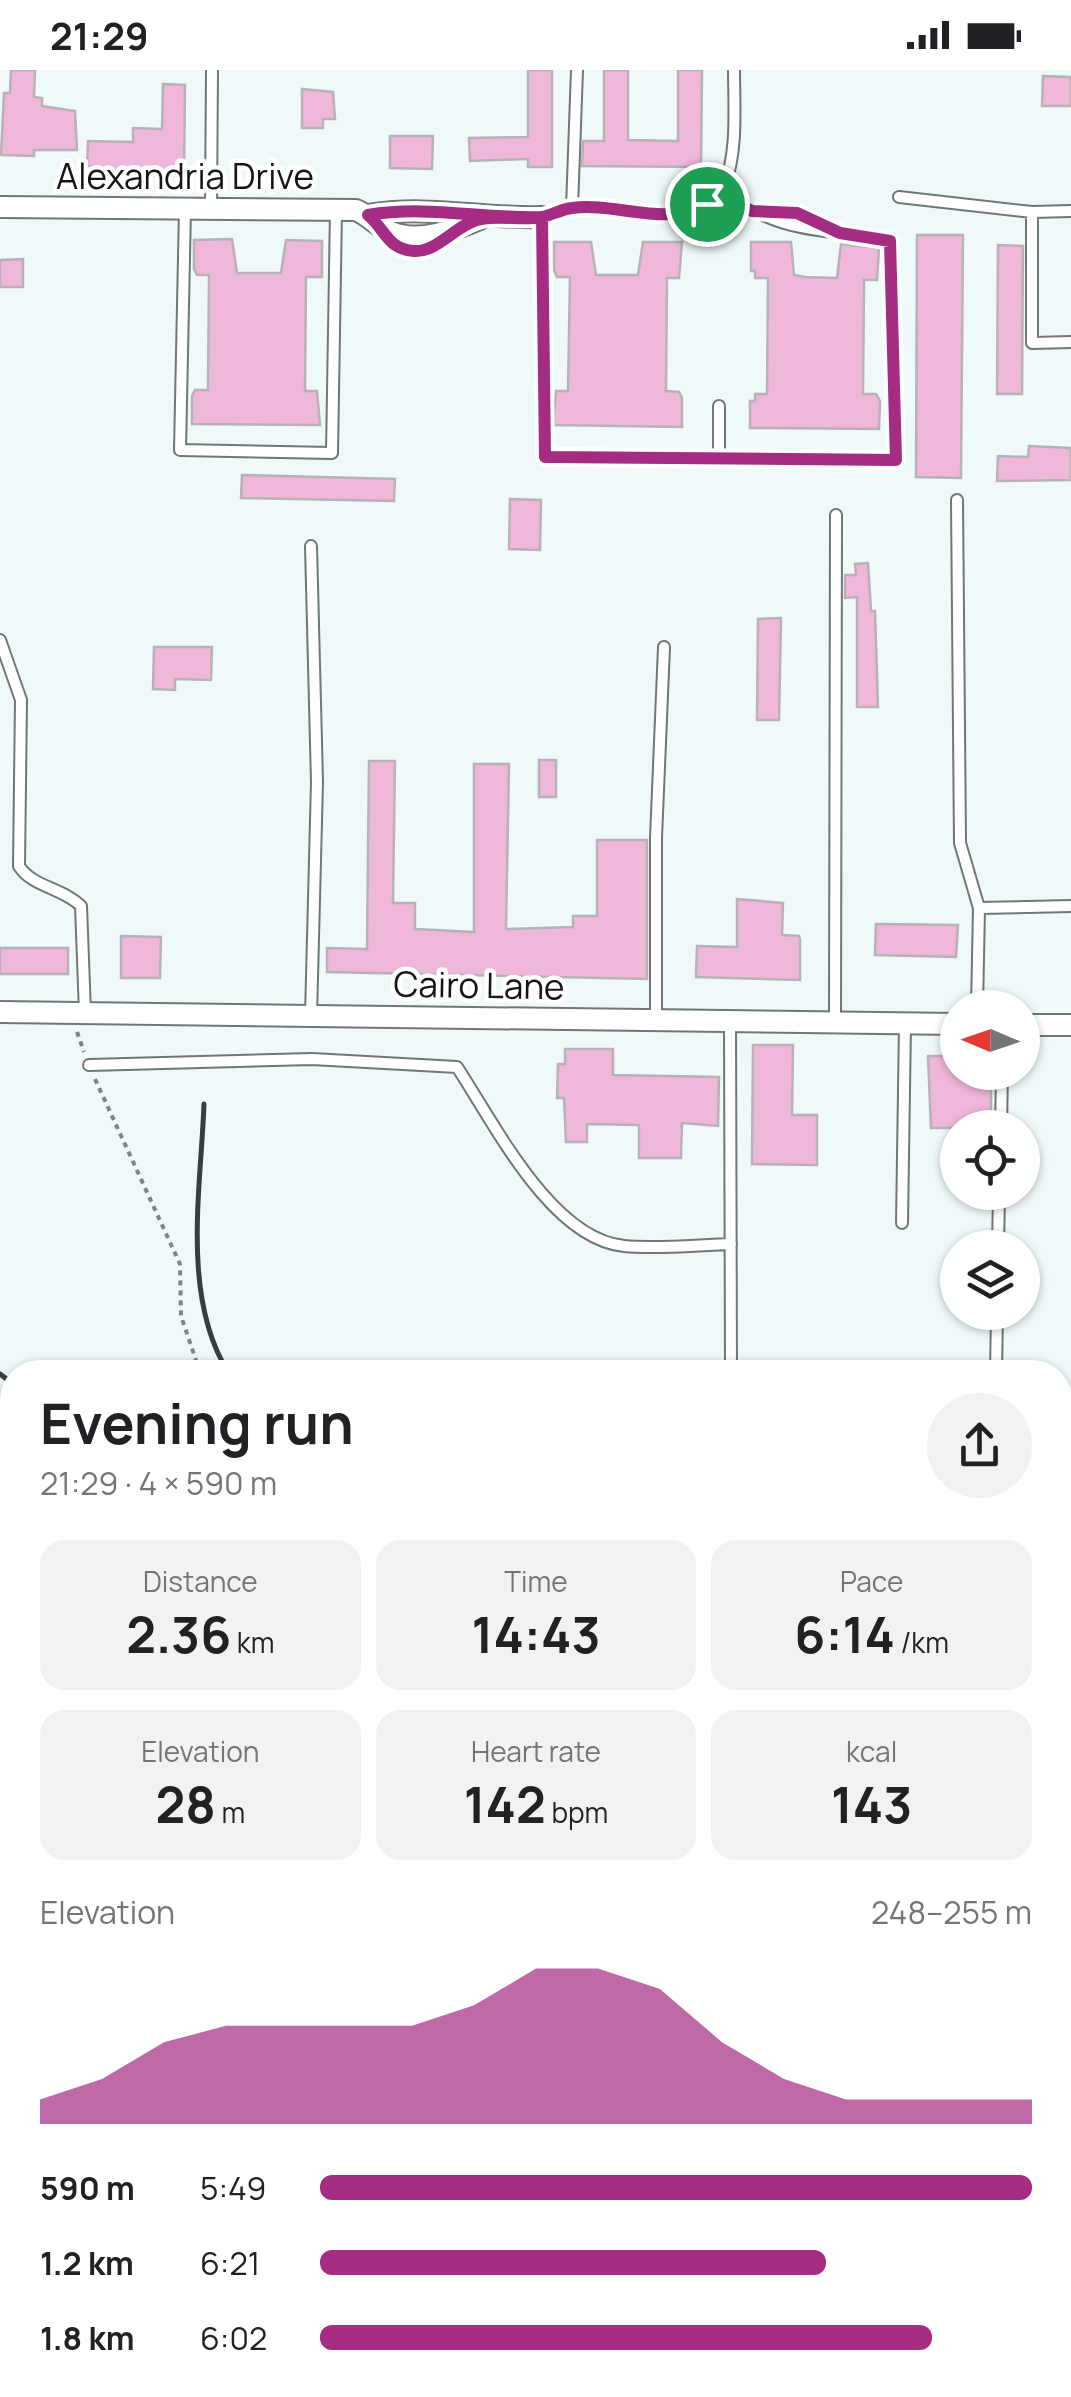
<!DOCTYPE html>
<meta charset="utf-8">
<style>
body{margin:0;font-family:Manrope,sans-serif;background:#f2f2f2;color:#202124;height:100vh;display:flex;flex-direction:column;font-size:38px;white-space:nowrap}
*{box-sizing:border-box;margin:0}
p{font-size:32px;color:#757577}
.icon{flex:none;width:55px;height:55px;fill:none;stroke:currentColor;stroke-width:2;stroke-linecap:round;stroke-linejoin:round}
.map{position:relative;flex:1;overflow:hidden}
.side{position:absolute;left:0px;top:1290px;width:1072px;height:1038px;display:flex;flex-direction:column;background:#fff;border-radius:40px 40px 0 0;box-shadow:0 2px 8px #0004}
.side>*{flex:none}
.needle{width:65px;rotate:272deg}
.controls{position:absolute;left:940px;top:920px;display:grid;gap:20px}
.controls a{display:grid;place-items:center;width:100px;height:100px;border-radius:50%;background:#fff;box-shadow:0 2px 8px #0004;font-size:50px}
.pin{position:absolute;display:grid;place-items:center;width:85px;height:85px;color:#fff;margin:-42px;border:5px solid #fff;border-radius:50%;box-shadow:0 2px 10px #0007}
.round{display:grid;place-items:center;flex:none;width:105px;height:105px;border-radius:52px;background:#f2f2f2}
.overview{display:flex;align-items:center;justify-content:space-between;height:170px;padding:0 40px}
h1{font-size:55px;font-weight:700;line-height:75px}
.metrics{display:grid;grid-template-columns:repeat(3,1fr);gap:15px;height:170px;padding:10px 40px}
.metrics div{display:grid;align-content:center;border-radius:25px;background:#f2f2f2;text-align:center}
.metrics b{font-size:50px;font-weight:700}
.metrics small{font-size:28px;font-weight:400}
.metrics p{font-size:28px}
.chart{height:280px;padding:20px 40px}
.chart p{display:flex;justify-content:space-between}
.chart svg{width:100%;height:180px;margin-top:10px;fill:#a42c83;opacity:.7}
ul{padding:0 40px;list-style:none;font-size:32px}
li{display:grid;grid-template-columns:160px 120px 1fr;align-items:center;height:75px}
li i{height:25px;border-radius:12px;background:#a42c83}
.status{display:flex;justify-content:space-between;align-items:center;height:70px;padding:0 50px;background:#fff;direction:ltr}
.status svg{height:28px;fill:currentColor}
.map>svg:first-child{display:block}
</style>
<div class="status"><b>21:29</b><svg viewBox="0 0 49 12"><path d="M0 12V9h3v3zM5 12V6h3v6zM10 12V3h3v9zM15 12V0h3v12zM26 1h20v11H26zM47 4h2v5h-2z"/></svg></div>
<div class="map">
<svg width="1071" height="2327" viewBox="0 0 1071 2327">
<rect width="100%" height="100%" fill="#eff9f9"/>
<!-- building -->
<path fill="#efb7da" stroke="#b8b1b5" stroke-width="2.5" d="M11,0h24l-1,27 8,1v8l33,5 2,39h-43v6l-33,-1 3,-62h6z
M528,0h24v97h-24v-8l-58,2 -1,-23 59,-1z
M604,0h24v70l50,1v-71h24l-1,97 -119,-1 1,-25h21z
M1043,6l28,1v29h-29z
M163,14l22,1 -1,90 -52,2 -31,-4 1,-6 -15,-1 1,-25 45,1v-14l29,1z
M302,19l31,3 2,27h-12v9h-21z
M390,66h43l-1,33 -42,-1z
M917,165h46l-2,243 -45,-1z
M232,169l5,34h44l5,-33 36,1v36h-16l-1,114h12l3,34 -128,-1v-28l3,-6h13l1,-115h-12l-3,-6v-29z
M554,172h37l5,33h42l5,-33h39l-3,36h-12l-1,113 13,1 3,6v29l-129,-2 3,-34h12l2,-114h-13l-3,-7z
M751,172h40l3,33 11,2 32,1 4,-34 38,4 -2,32h-13l-1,114h13l4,7 -1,28 -129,-1v-27h5v-7h12l1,-116h-13v-7h-4z
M998,175l25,1 -1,148h-25z
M23,189v28h-23v-27z
M1029,376l42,2v32l-74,1 1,-25 30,1z
M242,405l153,4 -1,22 -153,-3z
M510,429l31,1 -1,50 -31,-1z
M868,493l3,48h4l3,96h-21v-110l-12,1v-23h11l-1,-11z
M781,548l-2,102h-22l1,-101z
M154,577h58l-1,33 -36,-1v11l-22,-1z
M539,690h17v37h-17z
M369,691h26l-2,142h22v26l59,3v-168h35l-3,165 67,-2v-11h24v-76h50v139l-320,-7v-24l40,1z
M737,829l46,4 -1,32 17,1 1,4v40l-104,-3 1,-31 40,1z
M876,854l82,1 -2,32 -81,-2z
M121,866l40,1 -1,41h-39z
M0,878h68v26h-68z
M753,975h40l-1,70h25v50l-65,-1z
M565,979h48v26l106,2 -1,49 -36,-3 -1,35h-42v-33l-52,-1v18h-21l-2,-44h-7l1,-34h7z
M928,986h30v16h33v56h-60z"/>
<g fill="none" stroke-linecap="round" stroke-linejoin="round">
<defs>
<path id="service" d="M734,0c0,36 4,83 -10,116 -24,54 -110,16 -153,22 -9,1 -20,6 -29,9l3,240 352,2 -7,-218 -50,-8
M718,123c50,26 65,34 122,40l-43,-20 -45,-2
M899,127l133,15
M572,138l5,-138
M185,139l-5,241 152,3 4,-243
M211,139l1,-139
M1071,141l-39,1v131l39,-1
M380,160c17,27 43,25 64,6
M719,336v52
M957,430l3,343 19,65
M311,476l6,236 -6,234
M0,570l21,60 -2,166c13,21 44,22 62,40l4,107
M977,938l2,-100 92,-2
M656,950v-182l8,-191
M730,952l1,350
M835,952l1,-507
M89,995l223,-6 145,8c37,56 94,172 167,179 34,3 72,-1 107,-2
M1001,1058l1,-56
M902,1153l3,-199
M998,1178l1,-56
M996,1302l1,-60
M0,1863l12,6
M1060,1920l4,-20 7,-6
M0,1938l12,6
M0,2083l12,-28
M0,2091l10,5 -10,20
M61,2327l2,-12
M125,2327v-12l69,2
M326,2327l2,-12"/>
<path id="minor" d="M0,137l356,3c14,6 22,17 35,22 28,12 63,-2 89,-13
M368,145c60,-10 114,4 174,2
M0,942l958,12
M1022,955h49
M1060,1930l11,2
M0,2154l12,6
M339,2315l21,7 69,5
M449,2327v-12"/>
<path id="primary" d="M0,1652l12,7
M0,1687l12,7
M1060,2178l11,4
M1060,2210l11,4"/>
</defs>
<!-- service casing -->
<use href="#service" stroke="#6f7877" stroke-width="14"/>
<!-- minor casing -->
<use href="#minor" stroke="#6f7877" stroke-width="24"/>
<!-- primary casing -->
<use href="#primary" stroke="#12706f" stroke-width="34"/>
<!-- path -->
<path stroke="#7f8585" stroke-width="4" stroke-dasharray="5 5" stroke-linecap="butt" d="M77,962l7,20
M95,1009l85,185 1,52 19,56
M1060,1457l11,5"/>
<!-- service -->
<use href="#service" stroke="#fff" stroke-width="10"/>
<!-- minor -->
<use href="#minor" stroke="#fff" stroke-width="20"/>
<!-- primary -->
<use href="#primary" stroke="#70c7c5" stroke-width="30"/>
<!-- rail -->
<path stroke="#383d3d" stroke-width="5" d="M204,1034c-3,84 -23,192 24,268
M0,1304l12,9
M1060,1442l11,6
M1060,1688l11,1"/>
</g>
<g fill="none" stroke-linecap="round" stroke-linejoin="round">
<defs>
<path id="route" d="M707,134c-41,24 -90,-2 -135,4 -10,1 -20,7 -30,9 -20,4 -41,-2 -61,2 -25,5 -44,34 -67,32 -27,-2 -28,-21 -46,-36 60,-10 114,4 174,2l3,240 351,3 -6,-219 -50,-8 -43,-20 -45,-2 -34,-18 -11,11"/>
</defs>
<!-- route casing -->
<use href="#route" stroke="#fff" stroke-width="20"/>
<!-- route -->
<use href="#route" stroke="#a42c83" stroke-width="12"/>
</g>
<g text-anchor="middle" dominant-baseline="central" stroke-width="9" stroke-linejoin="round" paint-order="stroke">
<!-- street labels -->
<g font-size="35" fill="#131616" stroke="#fff">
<text x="185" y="106">Alexandria Drive</text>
<text transform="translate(479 915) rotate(1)">Cairo Lane</text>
</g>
</g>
</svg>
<div class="controls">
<a><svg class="needle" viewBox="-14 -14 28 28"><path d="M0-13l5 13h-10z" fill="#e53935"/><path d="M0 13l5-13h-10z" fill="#757577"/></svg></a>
<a><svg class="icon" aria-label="locate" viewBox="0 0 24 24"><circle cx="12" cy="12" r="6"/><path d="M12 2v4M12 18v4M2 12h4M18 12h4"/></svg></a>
<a><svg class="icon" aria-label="layers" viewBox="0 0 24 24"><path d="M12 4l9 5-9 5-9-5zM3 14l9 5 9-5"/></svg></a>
</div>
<div class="pin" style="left:707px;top:134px;background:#1e9e55"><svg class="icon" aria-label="arrive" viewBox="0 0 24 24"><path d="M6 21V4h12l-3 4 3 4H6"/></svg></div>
<section class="side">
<div class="overview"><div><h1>Evening run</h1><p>21:29 · 4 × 590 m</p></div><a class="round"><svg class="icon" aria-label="share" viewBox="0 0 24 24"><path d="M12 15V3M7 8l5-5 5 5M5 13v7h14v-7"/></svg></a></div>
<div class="metrics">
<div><p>Distance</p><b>2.36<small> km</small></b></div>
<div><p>Time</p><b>14:43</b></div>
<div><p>Pace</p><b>6:14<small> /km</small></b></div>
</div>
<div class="metrics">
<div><p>Elevation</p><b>28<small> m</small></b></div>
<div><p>Heart rate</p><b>142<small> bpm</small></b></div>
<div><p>kcal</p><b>143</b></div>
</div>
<div class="chart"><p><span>Elevation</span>248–255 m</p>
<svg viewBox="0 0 160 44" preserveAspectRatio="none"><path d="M0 44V38L10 33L20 24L30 20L40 20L50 20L60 20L70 15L80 6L90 6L100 11L110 24L120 33L130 38L140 38L150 38L160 38V44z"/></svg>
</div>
<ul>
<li><b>590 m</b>5:49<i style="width:100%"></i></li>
<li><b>1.2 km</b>6:21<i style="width:71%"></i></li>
<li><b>1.8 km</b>6:02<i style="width:86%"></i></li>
</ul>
</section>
</div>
